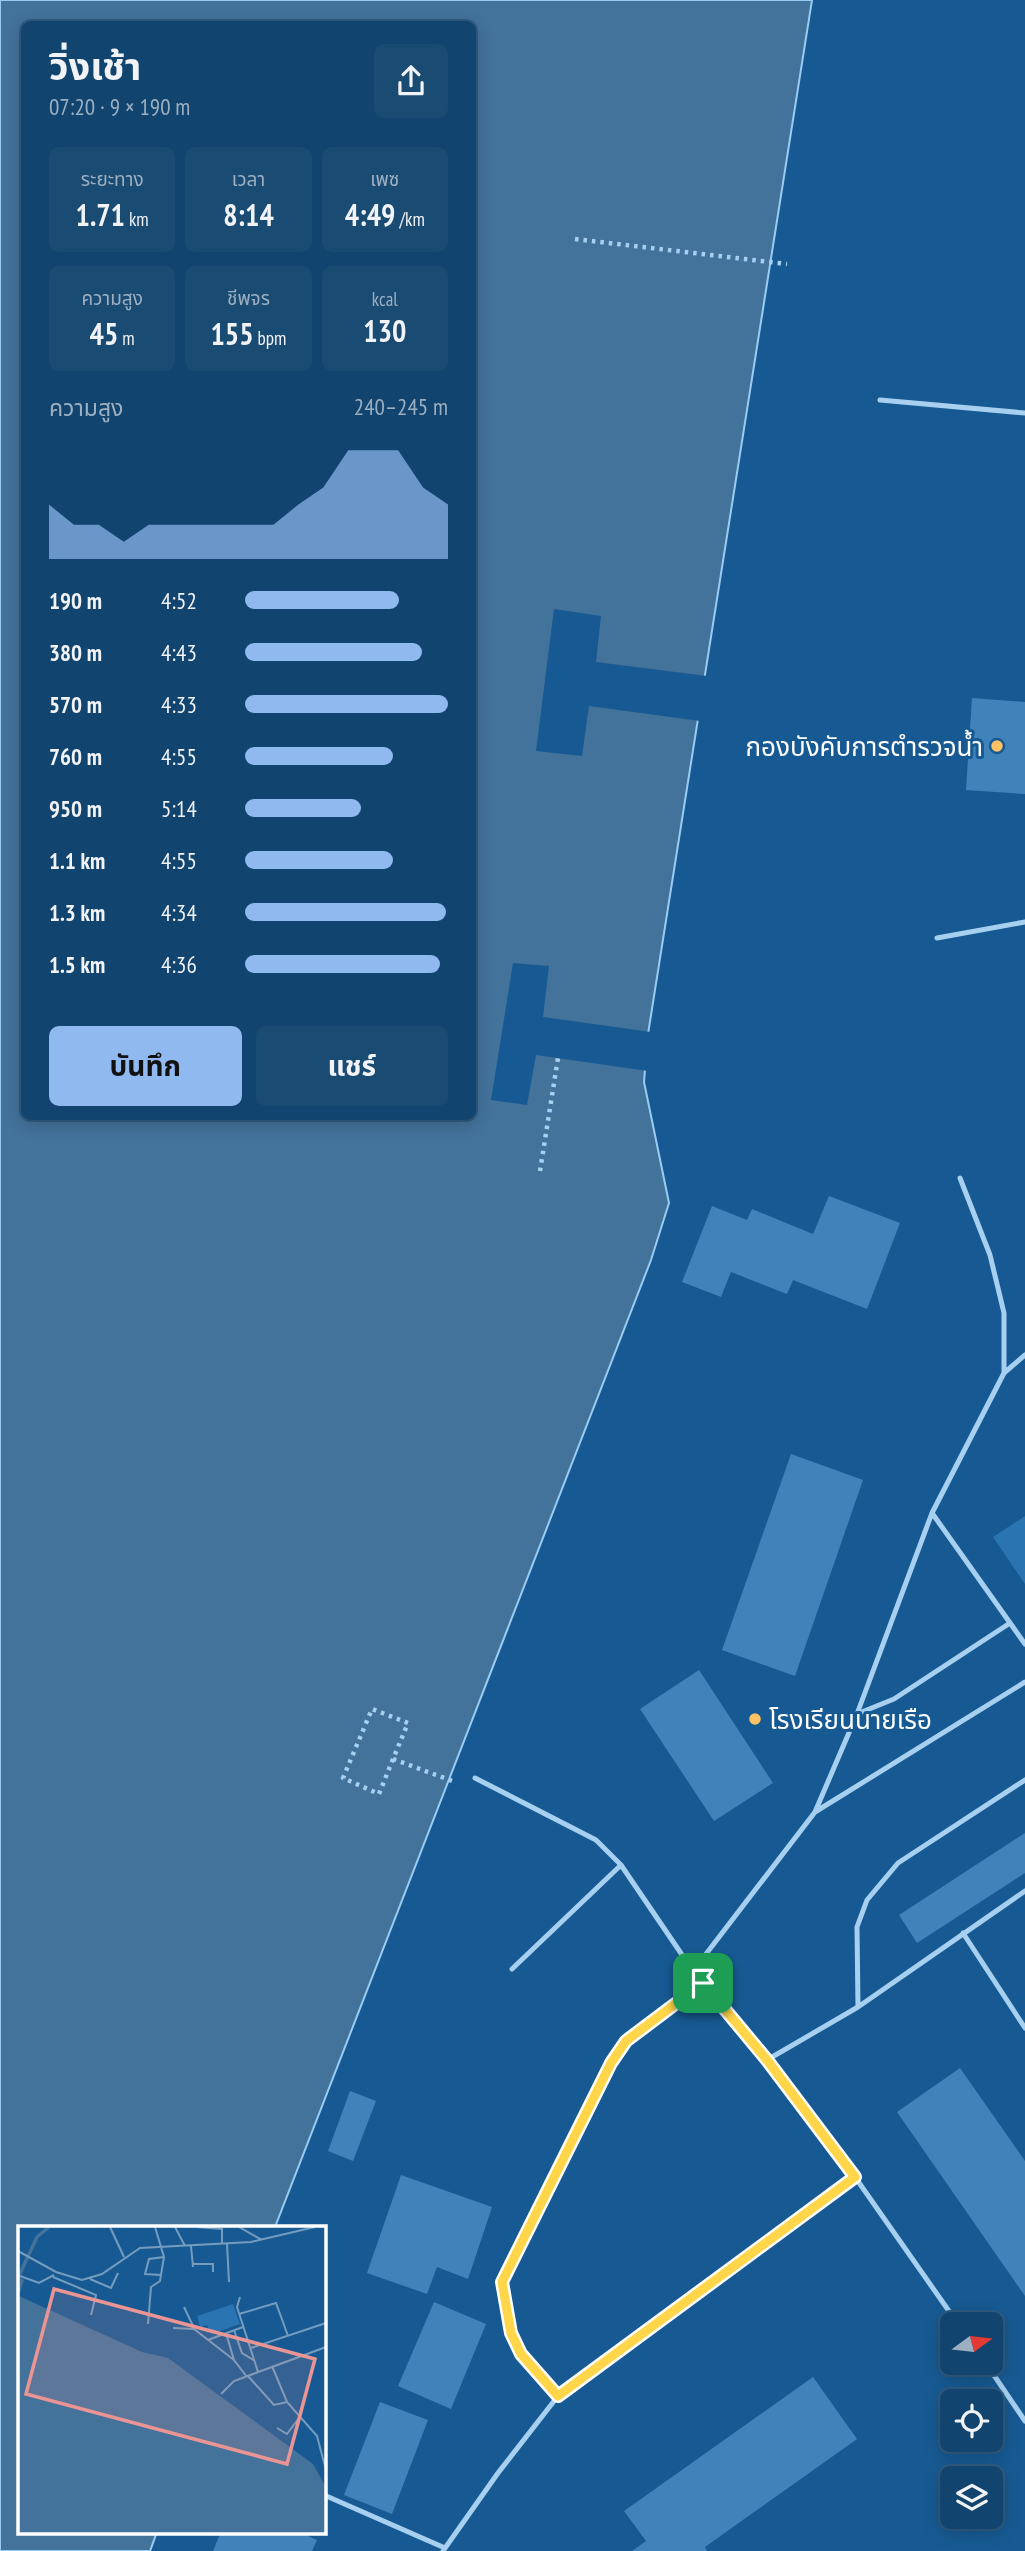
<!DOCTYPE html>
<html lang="th">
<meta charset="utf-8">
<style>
body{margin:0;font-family:"PT Sans Narrow","Noto Sans Thai",sans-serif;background:#1a4b73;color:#f1f3f6;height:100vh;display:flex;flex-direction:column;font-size:26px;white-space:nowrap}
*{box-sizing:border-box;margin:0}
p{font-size:23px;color:#9cb0c2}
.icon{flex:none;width:38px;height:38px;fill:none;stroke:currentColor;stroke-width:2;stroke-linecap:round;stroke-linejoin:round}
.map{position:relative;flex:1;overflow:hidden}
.side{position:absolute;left:21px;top:21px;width:455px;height:1099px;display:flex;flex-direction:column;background:#11446e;border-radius:10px;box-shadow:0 4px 18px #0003,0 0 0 2px #305c81}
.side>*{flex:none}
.needle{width:46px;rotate:75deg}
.controls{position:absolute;left:940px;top:2312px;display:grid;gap:14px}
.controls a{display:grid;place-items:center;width:63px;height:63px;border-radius:10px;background:#11446e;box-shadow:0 4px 18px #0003,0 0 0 2px #305c81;font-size:35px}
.pin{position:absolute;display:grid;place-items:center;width:60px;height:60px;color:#fff;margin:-30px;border-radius:14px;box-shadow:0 4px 10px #0006}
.round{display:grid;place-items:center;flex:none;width:74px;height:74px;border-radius:10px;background:#1a4b73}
.summary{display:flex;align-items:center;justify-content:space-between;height:119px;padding:0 28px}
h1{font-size:38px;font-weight:700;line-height:52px}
.metrics{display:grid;grid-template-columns:repeat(3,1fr);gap:10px;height:119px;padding:7px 28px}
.metrics div{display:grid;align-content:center;border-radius:10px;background:#1a4b73;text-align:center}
.metrics b{font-size:30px;font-weight:700}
.metrics small{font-size:19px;font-weight:400}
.metrics p{font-size:19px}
.chart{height:196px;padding:14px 28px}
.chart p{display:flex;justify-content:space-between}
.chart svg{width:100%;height:126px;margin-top:7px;fill:#90b9f0;opacity:.7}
.cta{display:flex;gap:14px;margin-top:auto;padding:14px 28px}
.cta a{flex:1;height:80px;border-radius:10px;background:#90b9f0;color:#111;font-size:28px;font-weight:700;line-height:80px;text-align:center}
.cta a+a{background:#1a4b73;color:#f1f3f6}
ul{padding:0 28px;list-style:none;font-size:23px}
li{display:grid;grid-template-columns:112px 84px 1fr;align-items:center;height:52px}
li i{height:18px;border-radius:9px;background:#90b9f0}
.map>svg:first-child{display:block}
</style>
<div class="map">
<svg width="1025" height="2551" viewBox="0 0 1025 2551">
<rect width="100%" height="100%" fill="#175a93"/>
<!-- green -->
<path fill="#2a74b2" d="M1025,1516v68l-32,-47z"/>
<!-- water -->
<path fill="#43729b" stroke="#99ccf3" stroke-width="2" fill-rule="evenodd" d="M0,0h812l-164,1034 -4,48 25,121 -18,57 -376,967h-256v305h138l-7,19h-150zM24,24h448v1092h-448z"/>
<!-- pier -->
<path fill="#175a93" d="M554,609l47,7 -5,46 111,14 -7,45 -111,-15 -7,50 -46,-5z
M513,963l36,3 -6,51 108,15 -3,39 -112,-16 -9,50 -36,-5z"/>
<!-- building -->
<path fill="#4083bb" d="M972,698l53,4v92l-59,-4z
M829,1196l71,27 -33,86 -74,-29 -6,14 -56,-22 -10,25 -39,-15 30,-76 35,14 5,-11 61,25z
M791,1454l72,26 -68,196 -73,-26z
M699,1670l74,113 -59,38 -74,-112z
M1025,1833v40l-108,70 -18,-28z
M960,2068l65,93v135l-128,-184z
M350,2091l26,10 -23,60 -25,-10z
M401,2175l91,32 -24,72 -31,-12 -10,27 -60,-21z
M434,2302l52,22 -35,85 -53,-23z
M813,2377l44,62 -152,108 2,4h-75l14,-10 -22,-30z
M380,2402l48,18 -36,94 -48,-19z
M221,2532h78l18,8 -5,11h-99z"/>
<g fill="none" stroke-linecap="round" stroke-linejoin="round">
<!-- path -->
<path stroke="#a7d0f0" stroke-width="4.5" stroke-dasharray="3.5 5" stroke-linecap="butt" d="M575,239l212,25
M540,1171l18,-113
M393,1759l-14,35 -36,-16 29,-69 36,14 -15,36 62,23"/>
<!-- lane -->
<path stroke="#a7d0f0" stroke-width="5" d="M880,400l145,13
M937,938l88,-16
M1004,1373l21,-18
M932,1513l93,131
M857,1714l37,-15 116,-76
M475,1778l121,62 25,25 72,106 74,89 88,117 103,147
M815,1812l42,-98 75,-201 72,-140v-60l-14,-58 -30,-77
M963,1933l62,95
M512,1969l109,-104
M693,1971l122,-159 210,-130
M858,2007l-1,-80 10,-27 31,-37 127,-83
M767,2060l91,-53 167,-116
M985,2362l40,59
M558,2396l-37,-42 -10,-21 -9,-51 109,-219 15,-22 77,-58
M324,2495l121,53
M443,2551l55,-78 60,-77 297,-219"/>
</g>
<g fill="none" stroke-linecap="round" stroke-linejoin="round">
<defs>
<path id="route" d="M703,1983l64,77 88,117 -297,219 -37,-42 -10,-21 -9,-51 109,-219 15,-22z"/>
</defs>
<!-- route casing -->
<use href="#route" stroke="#fff" stroke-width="14"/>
<!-- route -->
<use href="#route" stroke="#ffd54a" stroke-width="9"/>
</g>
<!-- markers -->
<g fill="#ffc366" stroke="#175a93" stroke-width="2.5">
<circle cx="997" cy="746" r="7"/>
<circle cx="755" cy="1719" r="7"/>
</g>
<g text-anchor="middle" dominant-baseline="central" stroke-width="6" stroke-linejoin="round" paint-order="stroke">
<!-- poi labels -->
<g font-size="26" fill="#fff" stroke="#175a93" text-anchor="end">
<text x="983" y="746">กองบังคับการตำรวจน้ำ</text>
<text x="769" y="1719" text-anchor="start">โรงเรียนนายเรือ</text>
</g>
</g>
<!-- overview -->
<g transform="translate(18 2226)">
<rect width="308" height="308" fill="#175a93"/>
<path d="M215,78l7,20 -29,10 -4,-9 -7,2 -3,-11z" fill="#2a74b2"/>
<path d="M0,50l6,4 -5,16 123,56 26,6 145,106 13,23v46h-308z" fill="#43729b"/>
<path fill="none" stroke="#43729b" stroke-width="3.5" d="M0,52l19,-41 12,-10"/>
<path fill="none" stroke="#749cbe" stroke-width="2" d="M92,1l14,30M157,1l10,19M179,1l25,2v15M221,1l23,13M209,18l2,38M173,20l2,21M0,25l38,21 26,8 20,-6 38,-26 111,-6 64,-15M175,38h20v8M144,49l-17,-1 4,-15 15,-2M2,50l19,7 15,-8M35,51l43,18 -5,20M72,53l21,9 7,-15M222,71l-3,10 21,65M166,81l10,21M221,88l37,-11 12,33M130,98l3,-37 9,-6 4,-24 -9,-30M155,102l21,1 40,31M216,104l8,23 13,8M208,107l8,27 13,17M190,114l35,-13M233,122l75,-25M254,140l15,36 30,34 9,34M230,150l26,29 13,-3M203,168l13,-13 92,-34M259,202l10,6 12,-16"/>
<path fill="#ea9494" fill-opacity="0.15" stroke="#ea9494" stroke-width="3.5" d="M36,63l261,70 -28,105 -261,-70z"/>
<rect width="308" height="308" fill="none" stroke="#fff" stroke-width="3.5"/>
</g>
</svg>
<div class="controls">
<a><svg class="needle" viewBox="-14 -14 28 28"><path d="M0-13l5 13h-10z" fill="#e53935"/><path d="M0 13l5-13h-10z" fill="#9cb0c2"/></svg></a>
<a><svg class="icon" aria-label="locate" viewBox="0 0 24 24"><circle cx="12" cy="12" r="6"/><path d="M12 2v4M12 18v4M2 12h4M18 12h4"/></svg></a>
<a><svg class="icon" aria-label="layers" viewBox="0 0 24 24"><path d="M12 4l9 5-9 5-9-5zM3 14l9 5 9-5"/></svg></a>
</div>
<div class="pin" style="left:703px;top:1983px;background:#1e9e55"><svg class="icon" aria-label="arrive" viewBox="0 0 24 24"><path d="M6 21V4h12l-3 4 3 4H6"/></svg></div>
<section class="side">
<div class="summary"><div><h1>วิ่งเช้า</h1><p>07:20 · 9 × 190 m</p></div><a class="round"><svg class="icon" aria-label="share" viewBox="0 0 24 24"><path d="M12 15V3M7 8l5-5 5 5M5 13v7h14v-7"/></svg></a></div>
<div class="metrics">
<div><p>ระยะทาง</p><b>1.71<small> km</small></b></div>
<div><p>เวลา</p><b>8:14</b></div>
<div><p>เพซ</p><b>4:49<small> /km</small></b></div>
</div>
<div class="metrics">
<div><p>ความสูง</p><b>45<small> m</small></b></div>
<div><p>ชีพจร</p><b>155<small> bpm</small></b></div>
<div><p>kcal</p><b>130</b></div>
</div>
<div class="chart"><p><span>ความสูง</span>240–245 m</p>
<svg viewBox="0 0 160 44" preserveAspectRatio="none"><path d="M0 44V25L10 32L20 32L30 38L40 32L50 32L60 32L70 32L80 32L90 32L100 25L110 19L120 6L130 6L140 6L150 19L160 25V44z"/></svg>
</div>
<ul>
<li><b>190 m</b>4:52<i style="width:76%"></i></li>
<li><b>380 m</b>4:43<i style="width:87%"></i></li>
<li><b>570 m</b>4:33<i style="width:100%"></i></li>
<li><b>760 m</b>4:55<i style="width:73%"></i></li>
<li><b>950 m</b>5:14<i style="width:57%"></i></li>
<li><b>1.1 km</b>4:55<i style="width:73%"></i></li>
<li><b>1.3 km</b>4:34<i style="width:99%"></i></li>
<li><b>1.5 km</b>4:36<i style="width:96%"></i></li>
</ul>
<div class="cta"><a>บันทึก</a><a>แชร์</a></div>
</section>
</div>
